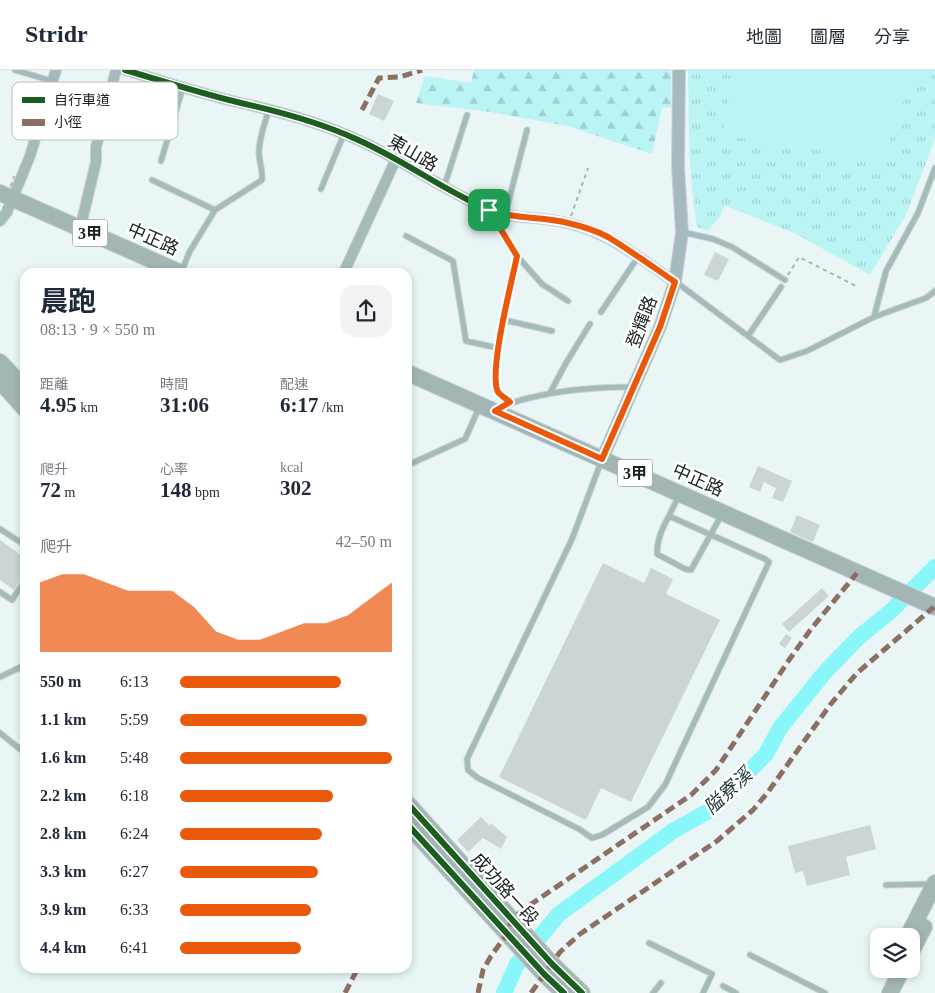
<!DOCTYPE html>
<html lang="zh-TW">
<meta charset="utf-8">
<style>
body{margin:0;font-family:"Times New Roman","Noto Sans TC",serif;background:#f2f2f3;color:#1f2937;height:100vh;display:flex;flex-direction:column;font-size:19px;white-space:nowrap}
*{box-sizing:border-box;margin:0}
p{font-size:16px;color:#747a83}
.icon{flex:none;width:28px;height:28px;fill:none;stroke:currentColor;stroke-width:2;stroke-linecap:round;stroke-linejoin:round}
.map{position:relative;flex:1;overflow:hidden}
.sheet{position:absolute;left:20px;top:198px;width:392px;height:705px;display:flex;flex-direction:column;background:#fff;border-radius:15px;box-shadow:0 2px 8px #0003}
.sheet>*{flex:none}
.tools{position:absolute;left:870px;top:858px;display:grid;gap:10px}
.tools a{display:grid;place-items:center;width:50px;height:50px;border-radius:10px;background:#fff;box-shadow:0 2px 8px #0003;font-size:25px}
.pin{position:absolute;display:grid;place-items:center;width:42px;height:42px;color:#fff;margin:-21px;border-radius:10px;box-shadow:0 2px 8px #0006}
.round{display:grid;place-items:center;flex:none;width:52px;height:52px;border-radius:15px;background:#f2f2f3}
.overview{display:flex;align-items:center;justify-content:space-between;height:85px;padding:0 20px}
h1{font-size:28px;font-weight:700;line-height:38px}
.figures{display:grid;grid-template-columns:repeat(3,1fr);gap:8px;height:85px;padding:5px 20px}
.figures div{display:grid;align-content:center}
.figures b{font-size:21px;font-weight:700}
.figures small{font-size:14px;font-weight:400}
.figures p{font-size:14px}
.chart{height:140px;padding:10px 20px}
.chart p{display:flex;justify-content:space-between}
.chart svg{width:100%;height:90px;margin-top:5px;fill:#ea580c;opacity:.7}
ul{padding:0 20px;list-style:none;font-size:16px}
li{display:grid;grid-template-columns:80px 60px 1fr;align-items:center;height:38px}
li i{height:12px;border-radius:6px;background:#ea580c}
header{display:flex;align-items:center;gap:30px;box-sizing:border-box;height:70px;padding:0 25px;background:#fff;border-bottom:1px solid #e0e1e3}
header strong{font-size:24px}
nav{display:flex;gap:28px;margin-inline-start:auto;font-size:18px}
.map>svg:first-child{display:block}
</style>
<header>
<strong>Stridr</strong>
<nav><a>地圖</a><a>圖層</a><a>分享</a></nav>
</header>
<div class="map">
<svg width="935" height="923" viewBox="0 0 935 923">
<defs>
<pattern id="forest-firs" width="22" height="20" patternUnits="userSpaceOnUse" patternTransform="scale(1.25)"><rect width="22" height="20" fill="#bbf4f5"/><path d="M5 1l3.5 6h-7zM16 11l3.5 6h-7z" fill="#a0d1d2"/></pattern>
<pattern id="park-tufts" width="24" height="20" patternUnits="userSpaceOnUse" patternTransform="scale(1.25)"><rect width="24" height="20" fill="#bbf4f5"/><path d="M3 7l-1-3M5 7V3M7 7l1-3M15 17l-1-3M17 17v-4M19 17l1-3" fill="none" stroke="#a0d1d2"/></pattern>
</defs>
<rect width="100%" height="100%" fill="#eaf6f6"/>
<!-- forest -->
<path fill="url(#forest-firs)" d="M474,0h197v37l-9,1 -10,46 -85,-28 -77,-14 -74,-9 9,-27 46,7z"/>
<!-- park -->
<path fill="url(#park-tufts)" d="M688,0h247v69l-29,76 -36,60 -74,-41 -72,-29 -3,10 -13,16 -11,-4c-9,-52 -8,-105 -9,-157z"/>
<!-- pitch -->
<path fill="#bbf4f5" d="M735,0h180l-32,90 -161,-25z"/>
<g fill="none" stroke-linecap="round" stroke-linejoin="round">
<!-- river -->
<path stroke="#89f7fa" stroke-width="16" d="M504,923l13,-29 42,-50 114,-83 39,-22 54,-55 14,-26 45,-56 34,-35 32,-26 44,-44"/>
</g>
<!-- building -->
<path fill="#ccd5d5" d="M378,24l16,7 -10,20 -15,-7z
M715,182l14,7 -11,22 -14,-6z
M758,396l34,15 -9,21 -11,-4 4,-10 -12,-6 -4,10 -11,-5z
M797,445l23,10 -7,17 -23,-10z
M0,470l25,18v18l-4,2 -7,12 -14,-10z
M603,493l41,20 7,-15 22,11 -7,15 54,26 -89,182 -30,-14 -15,32 -87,-43z
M822,518l7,8 -40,36 -7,-8z
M786,564l6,4 -7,10 -6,-4z
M481,747l9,9 1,-3 16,14 -6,12 -18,-11 -15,14 -11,-12z
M870,755l6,24 -30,8 4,18 -43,11 -4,-15 -8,2 -7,-27z"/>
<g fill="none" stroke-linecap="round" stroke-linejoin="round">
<defs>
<path id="service" d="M15,0l37,11
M161,91l22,-74
M152,110l63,30
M444,117l23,-72
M321,119l23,-55
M491,142l26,44c-5,25 -29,117 -19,136 2,4 9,7 12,10
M505,145l22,-85
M682,162l31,7 19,8 53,33
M406,166l47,25 13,80 32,7
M517,186l25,28 26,17
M182,200l8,-19 25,-41 47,-30c1,-10 -3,-18 -3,-28 0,-14 6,-29 10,-43
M676,212l104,78 27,-9 67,-34 52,-19 9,-7
M601,242l37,-55
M874,247l12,-46 32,-58 17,-45
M504,250l48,11
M748,266l33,-49
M550,323l16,-30 24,-39
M498,339c13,-7 25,-10 40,-13 32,-7 63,-9 95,-9
M601,392l-29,77 -105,220 1,11 10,8 101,51 13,9 10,-3 46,-28 17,-22 104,-223 -4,-3 -96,-43 10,-21
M408,395l57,-26 14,-31
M669,446c-7,13 -12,23 -12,38l28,15 6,1 31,-56
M0,459l25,16
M0,522l12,8 13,-20
M0,607l25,-12
M0,663l25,20
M886,815l45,-1
M649,873l63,31 -9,19
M750,885l75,38
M723,916l13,7
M653,923l8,-10"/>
<path id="minor" d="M125,0c38,11 77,24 116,33 40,9 78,19 115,36 46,20 87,51 133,71 25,10 52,6 78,13 41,9 74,36 108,59
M0,151l7,-9 23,-56 26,-86
M80,159l16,-67v-15l20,-77
M344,202l52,-113"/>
<path id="tertiary" d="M602,389l58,-132 15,-45 7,-50 -4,-65 1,-97"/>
<path id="primary" d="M0,123l179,79
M0,292l25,27
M408,303l527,234
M0,311l25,28
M408,734l144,160 30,29
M408,755l136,149 20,19
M908,866l27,-53
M911,882l13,-25
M890,923l12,-24"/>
</defs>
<!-- service casing -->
<use href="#service" stroke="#cad3d3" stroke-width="7"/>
<!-- minor casing -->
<use href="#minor" stroke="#cad3d3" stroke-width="12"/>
<!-- tertiary casing -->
<use href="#tertiary" stroke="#cad3d3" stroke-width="14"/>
<!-- primary casing -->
<use href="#primary" stroke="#cad3d3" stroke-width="18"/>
<!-- path -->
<path stroke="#a4b5b6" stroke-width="2" stroke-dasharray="4 4" stroke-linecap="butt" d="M571,146l17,-48
M788,205l11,-18 59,30
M25,379l-2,4 2,1"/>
<!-- service -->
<use href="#service" stroke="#a4babb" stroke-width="5"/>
<!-- minor -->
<use href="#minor" stroke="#a4babb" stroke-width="10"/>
<!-- tertiary -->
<use href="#tertiary" stroke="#a4babb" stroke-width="12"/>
<!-- primary -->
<use href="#primary" stroke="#a3b6b6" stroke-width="16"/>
<!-- path-bridge -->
<path stroke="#a4b5b6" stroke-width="2" stroke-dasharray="4 4" stroke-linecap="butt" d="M3,139l11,-33"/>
<!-- quiet -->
<path stroke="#8d6e63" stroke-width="5" stroke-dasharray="10 5" stroke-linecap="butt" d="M362,40l17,-32 21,-1 22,-7
M345,923l13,-25
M478,923l5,-23 8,-14 16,-22 5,-15 12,-10 44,-30 123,-84 25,-25 73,-110 22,-31 46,-56
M531,923l29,-41 20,-18 137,-93 36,-31 15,-18 62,-87 27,-32 77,-66"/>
<defs>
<path id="cycleway" d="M125,0c38,11 77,24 116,33 40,9 78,19 115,36 46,20 87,51 133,71 25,10 52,6 78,13 41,9 74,36 108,59
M408,734l144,160 30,29
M408,755l136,149 20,19"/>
</defs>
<!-- cycleway casing -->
<use href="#cycleway" stroke="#fff" stroke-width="9"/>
<!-- cycleway -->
<use href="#cycleway" stroke="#1b5e20" stroke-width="6"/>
</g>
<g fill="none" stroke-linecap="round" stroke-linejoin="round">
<defs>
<path id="route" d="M489,140c28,10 52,6 79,13 13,3 29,8 40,14 23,14 45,30 67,45l-15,45 -58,132 -107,-48 15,-9c-3,-3 -9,-6 -12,-10 -10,-19 14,-111 19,-136z"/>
</defs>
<!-- route casing -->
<use href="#route" stroke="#fff" stroke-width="10"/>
<!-- route -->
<use href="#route" stroke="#ea580c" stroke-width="6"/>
</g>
<g text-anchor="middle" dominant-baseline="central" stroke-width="5" stroke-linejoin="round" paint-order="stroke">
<!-- shield labels -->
<g fill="#fff" stroke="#5f6465" stroke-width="1">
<rect x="72.5" y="149.5" width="35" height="27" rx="4"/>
<rect x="617.5" y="389.5" width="35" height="27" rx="4"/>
</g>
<g font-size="16" font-weight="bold" fill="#1b2223">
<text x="90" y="163">3甲</text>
<text x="635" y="403">3甲</text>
</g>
<!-- street labels -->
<g font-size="18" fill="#1b2223" stroke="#fff">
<text transform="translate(413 83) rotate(30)">東山路</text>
<text transform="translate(153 169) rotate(24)">中正路</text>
<text transform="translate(642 252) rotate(-69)">登輝路</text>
<text transform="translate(698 410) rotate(24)">中正路</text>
<text transform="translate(505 819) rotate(48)">成功路一段</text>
</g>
<!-- water labels -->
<g font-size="19" font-style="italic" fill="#20393a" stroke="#fff">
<text transform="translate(728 721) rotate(-43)">隘寮溪</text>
</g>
</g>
<!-- legend -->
<rect x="12" y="12" width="166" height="58" rx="8" fill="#fff" stroke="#bbbdbd" stroke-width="1"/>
<rect x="22" y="27" width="23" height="6" fill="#1b5e20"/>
<rect x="22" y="49" width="23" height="7" fill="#8d6e63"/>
<g font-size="14" fill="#1b2223">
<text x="54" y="35">自行車道</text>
<text x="54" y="57">小徑</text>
</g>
</svg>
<div class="tools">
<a><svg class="icon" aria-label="layers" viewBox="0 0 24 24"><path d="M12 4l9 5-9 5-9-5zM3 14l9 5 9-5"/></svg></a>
</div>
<div class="pin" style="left:489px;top:140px;background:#1e9e55"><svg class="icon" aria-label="arrive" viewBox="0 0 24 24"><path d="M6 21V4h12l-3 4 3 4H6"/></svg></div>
<section class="sheet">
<div class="overview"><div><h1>晨跑</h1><p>08:13 · 9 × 550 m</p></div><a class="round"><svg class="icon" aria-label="share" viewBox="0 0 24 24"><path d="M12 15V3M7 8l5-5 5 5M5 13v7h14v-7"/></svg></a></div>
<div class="figures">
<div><p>距離</p><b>4.95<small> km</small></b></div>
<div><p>時間</p><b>31:06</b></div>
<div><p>配速</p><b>6:17<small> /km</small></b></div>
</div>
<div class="figures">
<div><p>爬升</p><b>72<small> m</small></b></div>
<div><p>心率</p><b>148<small> bpm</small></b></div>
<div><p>kcal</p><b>302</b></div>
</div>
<div class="chart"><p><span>爬升</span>42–50 m</p>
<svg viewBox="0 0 160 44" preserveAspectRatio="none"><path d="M0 44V10L10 6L20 6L30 10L40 14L50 14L60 14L70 22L80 34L90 38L100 38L110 34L120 30L130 30L140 26L150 18L160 10V44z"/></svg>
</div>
<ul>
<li><b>550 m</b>6:13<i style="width:76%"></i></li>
<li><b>1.1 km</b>5:59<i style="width:88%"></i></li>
<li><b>1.6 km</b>5:48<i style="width:100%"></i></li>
<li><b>2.2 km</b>6:18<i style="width:72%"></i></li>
<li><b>2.8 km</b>6:24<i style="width:67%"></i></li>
<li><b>3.3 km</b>6:27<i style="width:65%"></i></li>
<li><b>3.9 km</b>6:33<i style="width:62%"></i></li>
<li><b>4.4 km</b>6:41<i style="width:57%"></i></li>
</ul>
</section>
</div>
